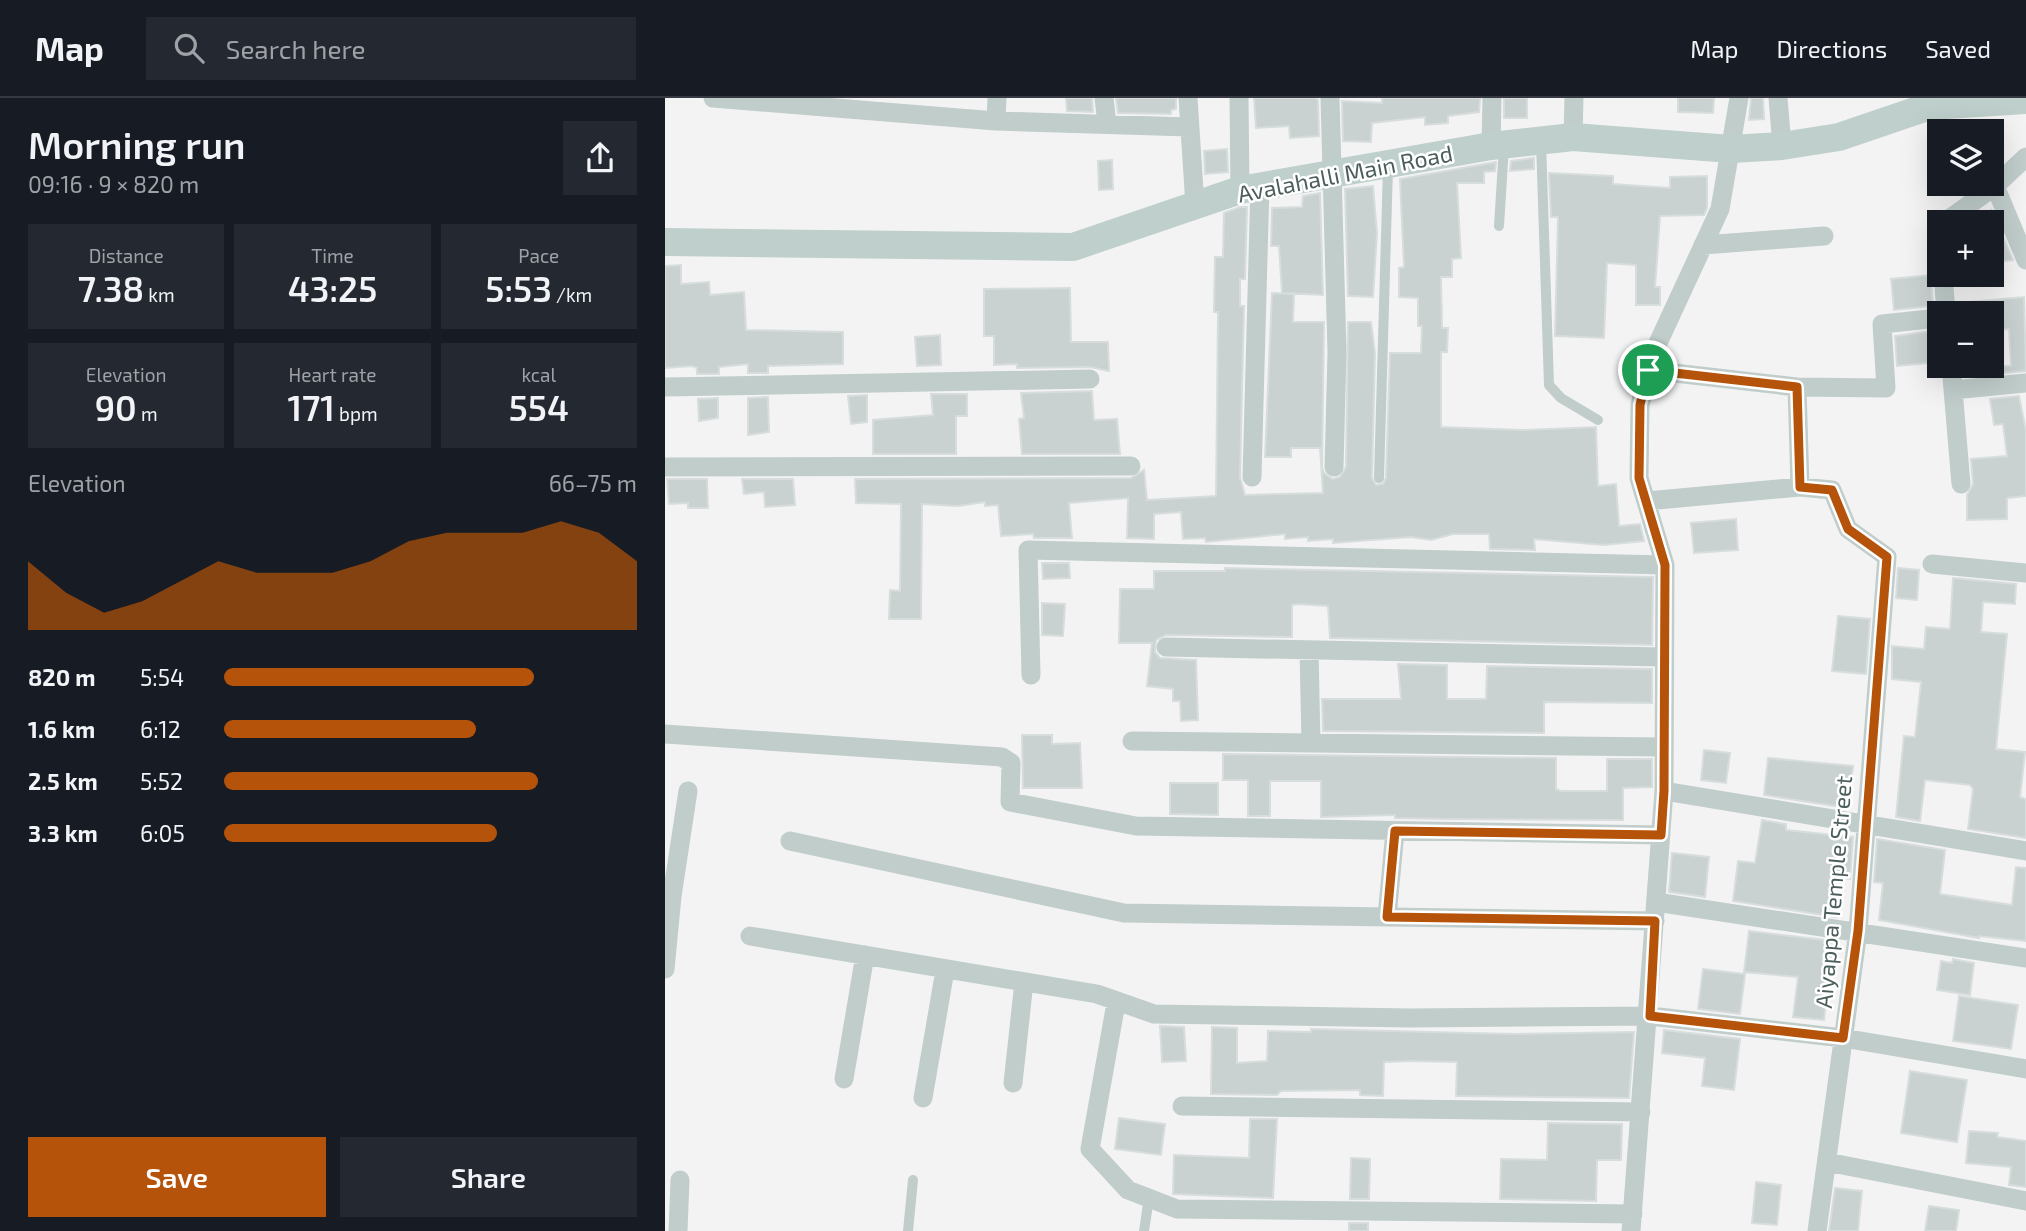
<!DOCTYPE html>
<meta charset="utf-8">
<style>
body{margin:0;font-family:"Exo 2",sans-serif;background:#242831;color:#f1f3f6;height:100vh;display:flex;flex-direction:column;font-size:26px;white-space:nowrap}
*{box-sizing:border-box;margin:0}
p{font-size:23px;color:#9ea1a6}
.icon{flex:none;width:38px;height:38px;fill:none;stroke:currentColor;stroke-width:2;stroke-linecap:round;stroke-linejoin:round}
.map{position:relative;flex:1;overflow:hidden}
.details{display:flex;flex-direction:column;background:#171b24;width:665px}
.details>*{flex:none}
.fabs{position:absolute;left:1262px;top:21px;display:grid;gap:14px}
.fabs a{display:grid;place-items:center;width:77px;height:77px;border-radius:0px;background:#171b24;box-shadow:0 7px 28px #0002;font-size:35px}
.pin{position:absolute;display:grid;place-items:center;width:60px;height:60px;color:#fff;margin:-30px;border:4px solid #fff;border-radius:50%;box-shadow:0 2px 7px #0007}
.round{display:grid;place-items:center;flex:none;width:74px;height:74px;border-radius:0px;background:#242831}
.head{display:flex;align-items:center;justify-content:space-between;height:119px;padding:0 28px}
h1{font-size:38px;font-weight:600;line-height:52px}
.metrics{display:grid;grid-template-columns:repeat(3,1fr);gap:10px;height:119px;padding:7px 28px}
.metrics div{display:grid;align-content:center;border-radius:0px;background:#242831;text-align:center}
.metrics b{font-size:35px;font-weight:600}
.metrics small{font-size:19px;font-weight:400}
.metrics p{font-size:19px}
.chart{height:196px;padding:14px 28px}
.chart p{display:flex;justify-content:space-between}
.chart svg{width:100%;height:126px;margin-top:7px;fill:#b45309;opacity:.7}
.cta{display:flex;gap:14px;margin-top:auto;padding:14px 28px}
.cta a{flex:1;height:80px;border-radius:0px;background:#b45309;color:#fff;font-size:28px;font-weight:600;line-height:80px;text-align:center}
.cta a+a{background:#242831;color:#f1f3f6}
ul{padding:0 28px;list-style:none;font-size:23px}
li{display:grid;grid-template-columns:112px 84px 1fr;align-items:center;height:52px}
li i{height:18px;border-radius:9px;background:#b45309}
header{display:flex;align-items:center;gap:42px;box-sizing:border-box;height:98px;padding:0 35px;background:#171b24;border-bottom:2px solid #363941}
header strong{font-size:33px}
nav{display:flex;gap:38px;margin-inline-start:auto;font-size:24px}
.search{width:490px;height:63px;background:#242831;display:flex;align-items:center;gap:18px;box-sizing:border-box;padding:0 24px;border-radius:0px;color:#9ea1a6;font-size:26px}
main{display:flex;flex:1;min-height:0}
.map>svg:first-child{display:block}
</style>
<header>
<strong>Map</strong>
<div class="search"><svg class="icon" aria-label="search" viewBox="0 0 24 24"><circle cx="10" cy="10" r="6"/><path d="M15 15l6 6"/></svg>Search here</div>
<nav><a>Map</a><a>Directions</a><a>Saved</a></nav>
</header>
<main>
<section class="details">
<div class="head"><div><h1>Morning run</h1><p>09:16 · 9 × 820 m</p></div><a class="round"><svg class="icon" aria-label="share" viewBox="0 0 24 24"><path d="M12 15V3M7 8l5-5 5 5M5 13v7h14v-7"/></svg></a></div>
<div class="metrics">
<div><p>Distance</p><b>7.38<small> km</small></b></div>
<div><p>Time</p><b>43:25</b></div>
<div><p>Pace</p><b>5:53<small> /km</small></b></div>
</div>
<div class="metrics">
<div><p>Elevation</p><b>90<small> m</small></b></div>
<div><p>Heart rate</p><b>171<small> bpm</small></b></div>
<div><p>kcal</p><b>554</b></div>
</div>
<div class="chart"><p><span>Elevation</span>66–75 m</p>
<svg viewBox="0 0 160 44" preserveAspectRatio="none"><path d="M0 44V20L10 31L20 38L30 34L40 27L50 20L60 24L70 24L80 24L90 20L100 13L110 10L120 10L130 10L140 6L150 10L160 20V44z"/></svg>
</div>
<ul>
<li><b>820 m</b>5:54<i style="width:75%"></i></li>
<li><b>1.6 km</b>6:12<i style="width:61%"></i></li>
<li><b>2.5 km</b>5:52<i style="width:76%"></i></li>
<li><b>3.3 km</b>6:05<i style="width:66%"></i></li>
</ul>
<div class="cta"><a>Save</a><a>Share</a></div>
</section>
<div class="map">
<svg width="1361" height="1133" viewBox="0 0 1361 1133">
<rect width="100%" height="100%" fill="#f4f3f4"/>
<!-- building -->
<path fill="#cad1d1" stroke="#d7dddd" stroke-width="2" d="M401,0h26l1,14 -26,-1z
M451,0h60v11l-5,1v4l-53,-1z
M589,0h61l3,2 1,36 -29,2 -1,-12 -33,2z
M717,0h98l-1,14 -31,4v7l-23,2v-8l-53,6 -1,19 -28,-1 -1,-40 40,2z
M839,0h23v20h-23z
M1013,0h36l-1,15 -35,-1z
M1086,0h12l1,21 -15,1z
M562,51l1,23 -23,2 -1,-23z
M869,60v11l-24,2 1,-10z
M447,62l1,29 -14,1 -1,-29z
M831,64l-1,9 -11,1v11h-27l4,75 -9,1v18h-11l1,51h6l-1,24h-6v75l82,3 73,-3 2,59 18,-2 3,42 21,-2 4,17 -41,4 -69,-6 1,11 -45,-1 -1,-15h-36l-22,6 -20,-3 -78,6v-4l-25,2v-4l-23,2v-5l-79,8 -1,-4 -22,1 -2,-27 -27,2v25l-27,-1 1,-40 -59,5 3,35h-38l-1,-4 -32,2 -3,-31 -13,1v-4l-27,4 -36,-2 -1,115h-32l1,-29 10,1 1,-87 -45,-1 -1,-24 276,-1 13,-8 3,30 69,-4 2,-184h-4l1,-55h8l1,-44 16,-6h7l-2,72h-5v27h4l-4,171 5,18 78,-2 -3,-45h-29v9h-26l7,-164 22,1 -1,28h31l-2,145 2,6 9,6 7,-2 6,-10 2,-145h23l4,31 -3,125 4,7 7,-1 3,-6 4,-125h31l1,-27h-4v-28l-19,-1v-29l5,-1 -4,-88z
M884,75l64,3v8l57,4v-11l37,-1v32l-3,7 -44,1 -5,71h5v18h-24v-40l-29,-2 -3,75 -49,-2 3,-119h-7z
M708,88l4,47 -4,64 -25,-1 -3,-107z
M655,95l3,102 -41,-2 -3,-47h-8l1,-38 30,-1 1,-11z
M1326,111l22,51 -22,3z
M16,167v19l28,-2 1,13 34,-3 2,38 97,2v32l-75,2v7h-20v-9l-29,3v7h-22v-6l-5,-2 -27,2v-102z
M1266,177l2,31 -39,4 -3,-31z
M405,190l1,54h37l1,29 -19,-4 -73,1v-4l-23,1v-29h-10v-47z
M1359,199l2,74 -62,6 -1,-11h48l-2,-37 -13,1 -1,-17h-37l-1,-10z
M1272,232l2,32 -42,4 -2,-30z
M275,237l1,30 -24,1 -2,-29z
M427,293l2,29 23,-1 3,35h-98l-3,-35 5,-1 -3,-25z
M266,296h36v22h-11v38h-83v-34l60,-5z
M202,297v27l-16,2 -3,-28z
M1354,298l7,35v65l-19,2v21l-40,1v-25l6,-11 -2,-25 36,-3 -4,-32 -9,1 -4,-26z
M103,299l1,35 -21,3v-37z
M53,300v20l-19,3 -1,-22z
M2,381h40l1,29h-20v-5l-19,1z
M77,381h51l2,26 -30,2 -1,-15 -20,2z
M1071,421l2,31 -44,3 -3,-30z
M377,465h27l1,15 -27,1z
M560,470l428,9 -1,68 -322,-7 -2,-32 -30,-2 -6,1v32l-126,-2 -10,5 -1,12 5,6 36,2 2,60 -17,1 -1,-20h-7v-12l-26,-3 5,-43h-33l1,-54h34v-18h71z
M1233,470l21,2 -2,30 -21,-2z
M1288,480l63,6 -1,20 -32,-2 -2,30 26,2 -11,115 29,3 -5,45 6,2v39l-58,-9 5,-40 -3,-4 -45,-5 -5,41 -24,-4 8,-81 11,1 6,-55 -29,-3v-33l32,3 2,-22 24,2z
M377,505l23,1 -2,32 -21,-1z
M1173,518l32,3 -4,55 -34,-3z
M733,566l49,1v34h39l1,-33 165,3v34l-108,-1v31l-221,-2 -1,-32h79z
M357,637h30v9l28,-1 2,45h-59z
M1039,652l26,3 -4,30 -25,-3z
M558,656l333,4v31l5,2h46v-32h45v28l-29,1v32l-177,-1 -51,-1v-3l-74,2v-36h-51v35h-22v-36h-25z
M1103,660l85,8 -5,42 -84,-13z
M505,685h48v32l-48,-1z
M1097,722l24,4v6l67,7 -3,42 -9,-1 -5,39 -103,-16 5,-40 17,2z
M1212,741l68,11 -5,44 72,11 4,-38 10,1v73l-47,-5v2l-100,-18 4,-37 -9,-1z
M1007,755l37,4 -4,40 -36,-5z
M1084,833l84,10 -9,79 -31,-3 5,-40 -54,-5z
M1288,861l21,4 -4,32 -33,-5 4,-29 11,2z
M1038,871l42,5 -5,40 -42,-5z
M1294,898l59,9 -7,44 -58,-8z
M495,928l24,1 2,34 -24,1z
M547,929l25,1v35l30,-2 1,-30 43,1v-3l202,5 121,-2 -5,66 -173,-2 1,-34 -45,-1 -28,1 -1,34 -23,-1v-5l-79,1 -4,4 -66,-1z
M999,932l76,9 -6,51 -32,-4 3,-28 -43,-5z
M1245,973l57,9 -10,62 -56,-9z
M454,1020l46,6 -4,31 -46,-6z
M585,1021h27l-4,79 -100,-4 1,-39 75,3z
M883,1025l74,1 -1,36h-24l-1,41 -96,-2 1,-40 46,1z
M1304,1033l29,2 -1,4 29,4v46l-17,-2 2,-18 -45,-4z
M686,1060l19,1 -1,40h-19z
M1091,1084l25,3 -4,40 -25,-2z
M1170,1090l27,3 -4,40h-29z
M1264,1108l30,4 -3,21h-31z
M684,1125h19v8h-19z"/>
<g fill="none" stroke-linecap="round" stroke-linejoin="round">
<!-- service -->
<path stroke="#c0cdcb" stroke-width="10" d="M876,44l8,243 12,13 37,22
M834,128l5,-80
M714,380l9,-311
M243,1133l5,-51
M479,1133l5,-33"/>
<!-- minor -->
<path stroke="#c0cdcb" stroke-width="19" d="M48,0l283,23 193,6
M439,0l3,26
M523,0l7,108
M574,0l1,92
M665,0l7,254 -3,115
M1113,0l4,48
M331,23l1,-23
M908,39l1,-39
M826,48l1,-48
M1330,88l31,74
M1280,124l50,-36 31,-29
M1038,147l121,-9
M1278,177l3,38
M1286,268l10,118
M983,272l149,17 89,1 -4,-64 57,-6
M0,289l425,-8
M1132,289l3,100 32,3 16,39 39,28 -29,374 -41,300
M1288,292l73,-7
M0,369l466,-1
M587,379l8,-292
M982,403l153,-14
M1267,466l94,9
M501,549l497,10
M644,552l2,93
M366,577l-3,-125 637,15
M0,636l337,23 9,6 -1,39 126,24 525,9
M467,643l532,6
M999,693l362,60
M125,743l334,72 531,8
M991,804l370,56
M722,819l8,-86
M85,838l347,58 57,20 256,4 240,-2 193,22 183,31
M0,871l7,-73 16,-105
M451,905l-26,146 38,41 49,19 456,5
M179,981l21,-124
M348,985l11,-101
M258,1000l22,-128
M517,1008l459,6
M1162,1064l199,39
M13,1133l2,-51
M966,1133l33,-440 1,-226 -26,-87 1,-73 12,-49 68,-147 19,-111"/>
<!-- secondary -->
<path stroke="#becfcc" stroke-width="28" d="M0,144l408,5 167,-57 251,-44 82,-9 158,12 51,-3 57,-9 91,-31 96,-6"/>
</g>
<g fill="none" stroke-linecap="round" stroke-linejoin="round">
<defs>
<path id="route" d="M983,272l149,17 3,100 32,3 16,39 39,28 -29,374 -15,107 -193,-22 5,-95 -268,-4 8,-86 266,4 3,-44 1,-226 -26,-87 1,-73z"/>
</defs>
<!-- route casing -->
<use href="#route" stroke="#fff" stroke-width="14"/>
<!-- route -->
<use href="#route" stroke="#b45309" stroke-width="9"/>
</g>
<g text-anchor="middle" dominant-baseline="central" stroke-width="5" stroke-linejoin="round" paint-order="stroke">
<!-- street labels -->
<g font-size="23" fill="#4c5e5b" stroke="#fff">
<text transform="translate(680 75) rotate(-11)">Avalahalli Main Road</text>
<text transform="translate(1168 794) rotate(-85)">Aiyappa Temple Street</text>
</g>
</g>
</svg>
<div class="fabs">
<a><svg class="icon" aria-label="layers" viewBox="0 0 24 24"><path d="M12 4l9 5-9 5-9-5zM3 14l9 5 9-5"/></svg></a>
<a>+</a>
<a>−</a>
</div>
<div class="pin" style="left:983px;top:272px;background:#1e9e55"><svg class="icon" aria-label="arrive" viewBox="0 0 24 24"><path d="M6 21V4h12l-3 4 3 4H6"/></svg></div>
</div>
</main>
